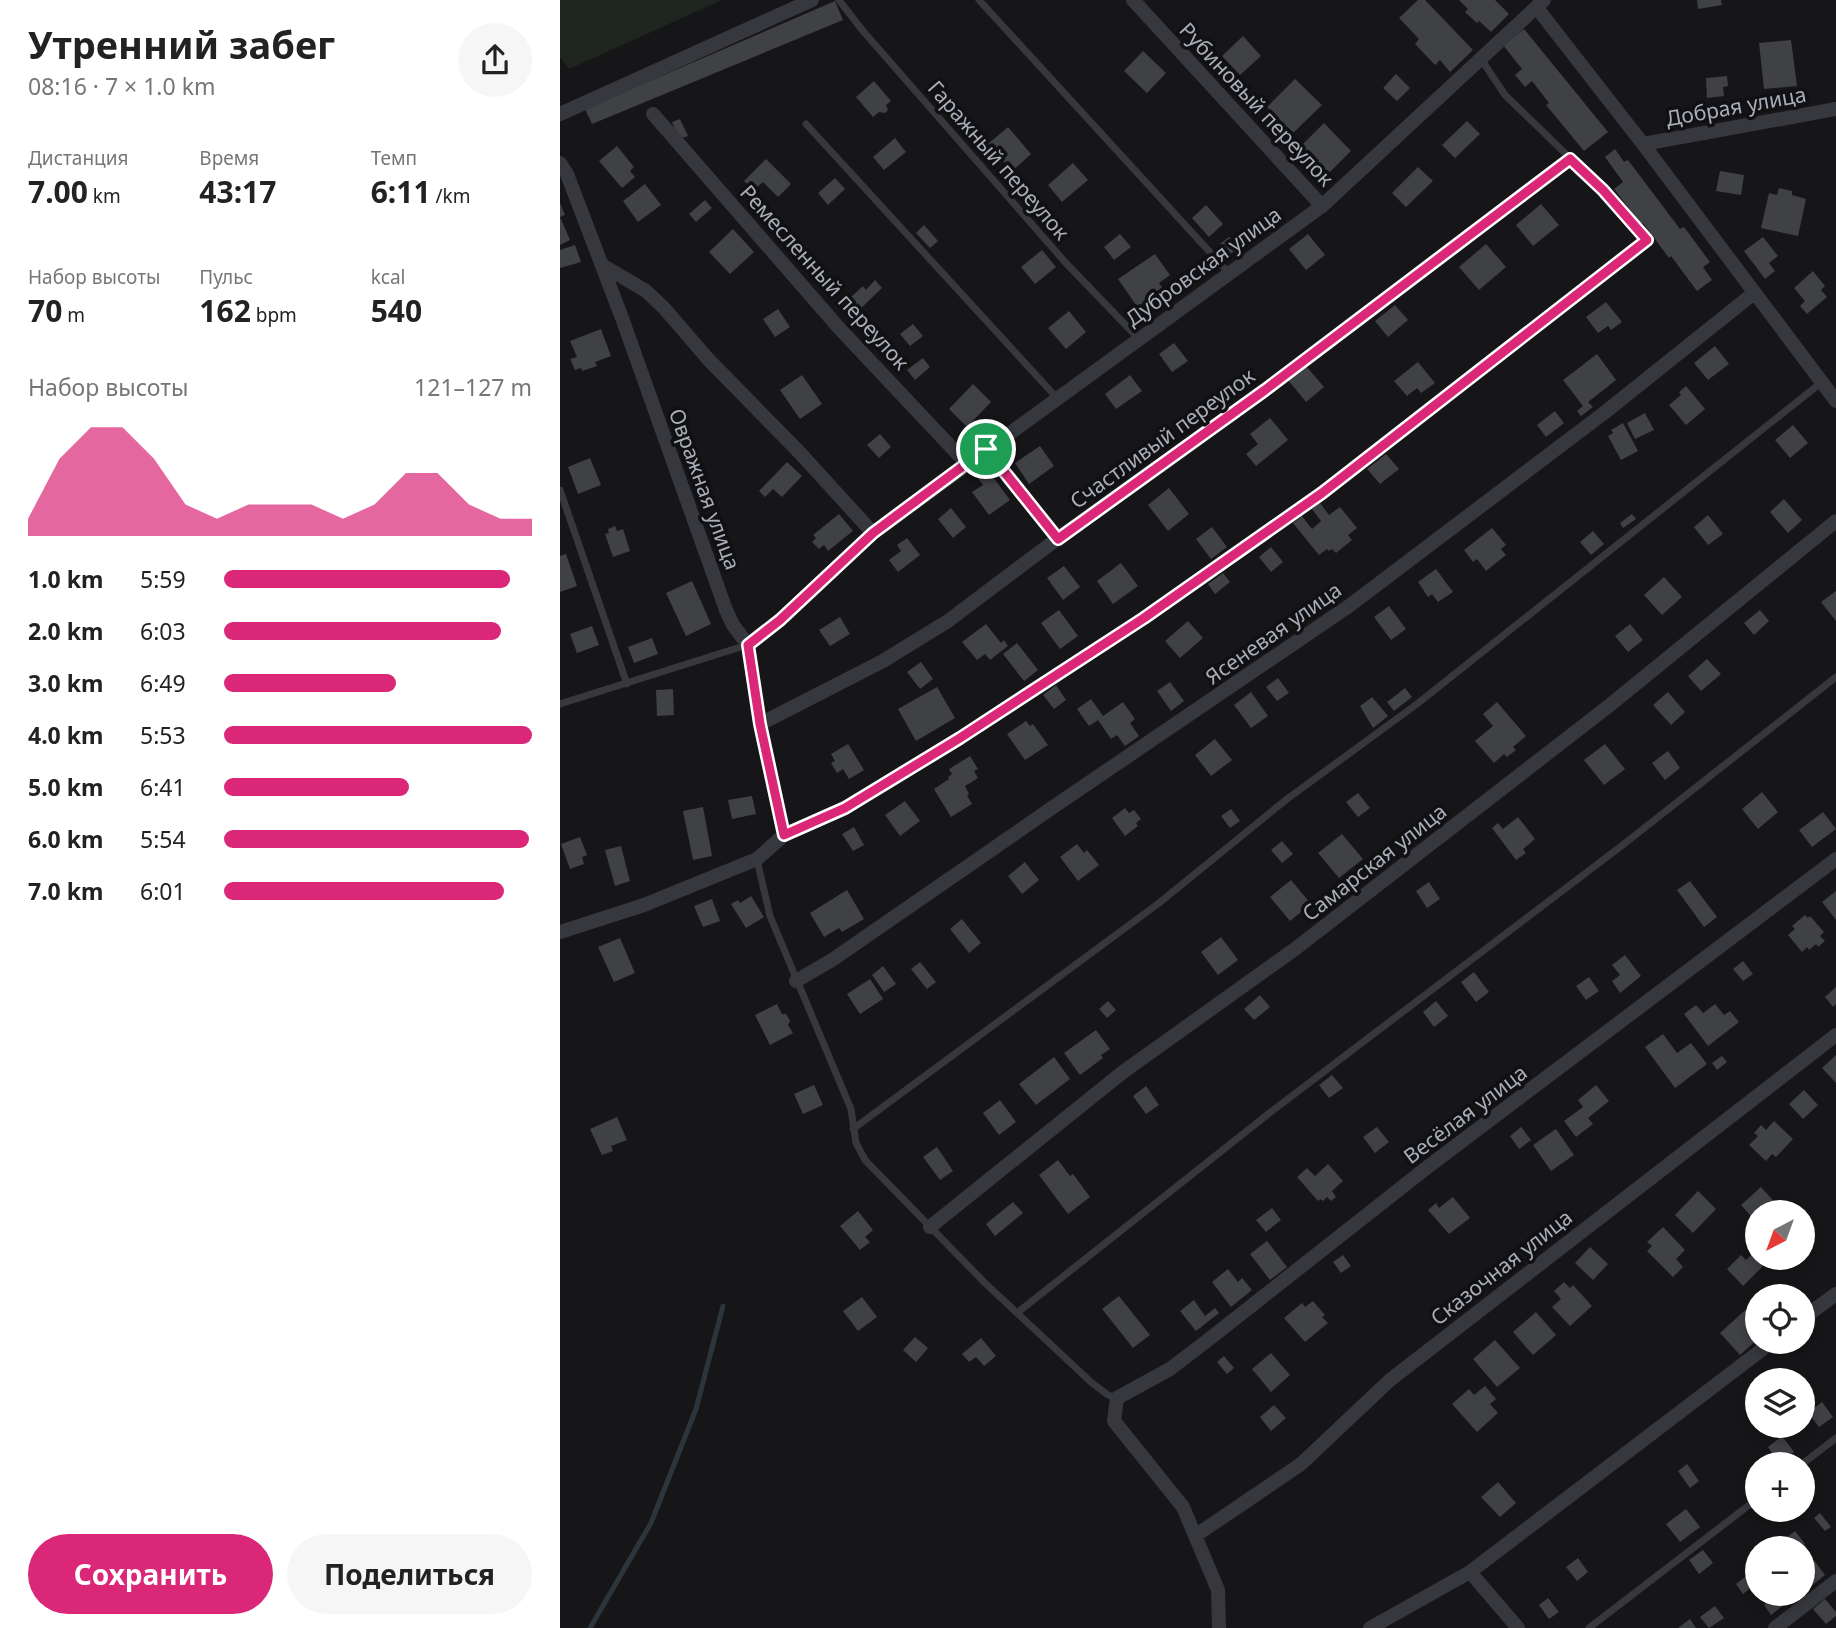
<!DOCTYPE html>
<html lang="ru">
<meta charset="utf-8">
<style>
body{margin:0;font-family:"Noto Sans",sans-serif;background:#f6f6f6;color:#222;height:100vh;display:flex;flex-direction:column;font-size:26px;white-space:nowrap}
*{box-sizing:border-box;margin:0}
p{font-size:23px;color:#767676}
.icon{flex:none;width:38px;height:38px;fill:none;stroke:currentColor;stroke-width:2;stroke-linecap:round;stroke-linejoin:round}
.map{position:relative;flex:1;overflow:hidden}
.details{display:flex;flex-direction:column;background:#fff;width:560px}
.details>*{flex:none}
.needle{width:46px;rotate:221deg}
.tools{position:absolute;left:1185px;top:1200px;display:grid;gap:14px}
.tools a{display:grid;place-items:center;width:70px;height:70px;border-radius:50%;background:#fff;box-shadow:0 4px 10px #0003;font-size:35px}
.pin{position:absolute;display:grid;place-items:center;width:60px;height:60px;color:#fff;margin:-30px;border:4px solid #fff;border-radius:50%;box-shadow:0 2px 7px #0007}
.round{display:grid;place-items:center;flex:none;width:74px;height:74px;border-radius:37px;background:#f6f6f6}
.head{display:flex;align-items:center;justify-content:space-between;height:119px;padding:0 28px}
h1{font-size:38px;font-weight:700;line-height:52px}
.stats{display:grid;grid-template-columns:repeat(3,1fr);gap:10px;height:119px;padding:7px 28px}
.stats div{display:grid;align-content:center}
.stats b{font-size:30px;font-weight:700}
.stats small{font-size:19px;font-weight:400}
.stats p{font-size:19px}
.chart{height:196px;padding:14px 28px}
.chart p{display:flex;justify-content:space-between}
.chart svg{width:100%;height:126px;margin-top:7px;fill:#db2777;opacity:.7}
.action{display:flex;gap:14px;margin-top:auto;padding:14px 28px}
.action a{flex:1;height:80px;border-radius:42px;background:#db2777;color:#fff;font-size:28px;font-weight:700;line-height:80px;text-align:center}
.action a+a{background:#f6f6f6;color:#222}
ul{padding:0 28px;list-style:none;font-size:23px}
li{display:grid;grid-template-columns:112px 84px 1fr;align-items:center;height:52px}
li i{height:18px;border-radius:9px;background:#db2777}
main{display:flex;flex:1;min-height:0}
.map>svg:first-child{display:block}
</style>
<main>
<section class="details">
<div class="head"><div><h1>Утренний забег</h1><p>08:16 · 7 × 1.0 km</p></div><a class="round"><svg class="icon" aria-label="share" viewBox="0 0 24 24"><path d="M12 15V3M7 8l5-5 5 5M5 13v7h14v-7"/></svg></a></div>
<div class="stats">
<div><p>Дистанция</p><b>7.00<small> km</small></b></div>
<div><p>Время</p><b>43:17</b></div>
<div><p>Темп</p><b>6:11<small> /km</small></b></div>
</div>
<div class="stats">
<div><p>Набор высоты</p><b>70<small> m</small></b></div>
<div><p>Пульс</p><b>162<small> bpm</small></b></div>
<div><p>kcal</p><b>540</b></div>
</div>
<div class="chart"><p><span>Набор высоты</span>121–127 m</p>
<svg viewBox="0 0 160 44" preserveAspectRatio="none"><path d="M0 44V38L10 17L20 6L30 6L40 17L50 33L60 38L70 33L80 33L90 33L100 38L110 33L120 22L130 22L140 33L150 38L160 38V44z"/></svg>
</div>
<ul>
<li><b>1.0 km</b>5:59<i style="width:93%"></i></li>
<li><b>2.0 km</b>6:03<i style="width:90%"></i></li>
<li><b>3.0 km</b>6:49<i style="width:56%"></i></li>
<li><b>4.0 km</b>5:53<i style="width:100%"></i></li>
<li><b>5.0 km</b>6:41<i style="width:60%"></i></li>
<li><b>6.0 km</b>5:54<i style="width:99%"></i></li>
<li><b>7.0 km</b>6:01<i style="width:91%"></i></li>
</ul>
<div class="action"><a>Сохранить</a><a>Поделиться</a></div>
</section>
<div class="map">
<svg width="1276" height="1628" viewBox="0 0 1276 1628">
<rect width="100%" height="100%" fill="#161618"/>
<!-- green -->
<path fill="#1e261f" d="M0,0h162l-153,69 -9,-12z"/>
<g fill="none" stroke-linecap="round" stroke-linejoin="round">
<!-- stream -->
<path stroke="#2c353c" stroke-width="5" d="M30,1628l61,-105 45,-114 27,-103"/>
</g>
<!-- building -->
<path fill="#404145" d="M858,0h7l48,50 -23,22 -10,-12 -5,5 -20,-21 4,-5 -20,-21z
M899,0h36l14,14 -18,18 -12,-11 -2,2 -12,-11 3,-3z
M1137,0h24l1,5 -24,4z
M275,1l8,19 -251,104 -7,-15z
M964,29l84,103 -24,19 -38,-46 3,-2 -17,-22 -7,6 -10,-12 7,-6 -19,-24z
M683,36l18,20 -21,19 -18,-19z
M1231,40l6,46 -33,3 -5,-46z
M583,51l23,22 -19,20 -23,-22z
M836,74l14,14 -13,13 -14,-13z
M1167,76l1,10 -5,1 1,9 -17,2 -1,-20z
M735,79l27,26 -29,28 -26,-26z
M314,81l17,20 -5,4 2,5 -3,3 -6,-1 -6,5 -17,-20z
M120,119l8,17 -9,3 -7,-17z
M907,121l13,13 -25,24 -13,-13z
M764,123l27,28 -28,28 -27,-28z
M448,127l23,27 -19,17 -24,-27z
M335,138l11,14 -22,18 -11,-13z
M57,146l17,21 -4,4 5,6 -13,11 -23,-27z
M1055,149l9,13 4,-2 52,69 4,-2 26,35 -7,5 9,13 -15,11 -26,-35 -2,2 -26,-35 -2,1 -27,-35 9,-7 -18,-25z
M206,159l25,25 -13,13 -15,-15 -9,8 -10,-9z
M513,163l15,17 -26,22 -14,-17z
M858,167l15,14 -27,26 -14,-14z
M1160,171l24,4 -3,20 -25,-4z
M275,178l10,11 -17,16 -10,-12z
M85,184l16,21 -23,17 -15,-21z
M1219,188l13,3v4l14,4 -8,37 -37,-8 8,-35 8,2z
M145,200l7,8 -16,14 -7,-8z
M0,203l5,12 -5,2 10,23 -10,5z
M981,204l18,21 -26,21 -17,-21z
M646,205l17,19 -14,13 -17,-19z
M364,225l14,16 -8,7 -14,-15z
M173,229l21,23 -24,22 -21,-22z
M560,234l11,13 -17,13 -10,-13z
M748,234l17,21 -19,15 -17,-21z
M669,237l9,11 -9,7 -9,-11z
M1203,237l15,19 -9,7 6,8 -10,8 -21,-28z
M926,244l20,23 -27,23 -20,-23z
M15,245l6,17 -21,6v-18z
M482,250l14,17 -21,17 -14,-17z
M595,254l15,21 -11,8 5,7 -26,18 -20,-29z
M1253,271l12,15 -4,4 6,7 -20,17 -7,-8 5,-5 -11,-13z
M315,280l7,8 -26,25 -5,-6 4,-4 -4,-6 12,-11 3,4z
M1046,302l16,20 -11,8 -3,-4 -10,7 -12,-16z
M835,305l13,15 -20,17 -13,-16z
M218,309l12,18 -15,10 -12,-18z
M509,311l17,21 -20,17 -18,-21z
M353,324l10,12 -13,10 -10,-12z
M41,329l10,27 -16,6 2,4 -15,5 -1,-3 -6,2 -5,-11 7,-2 -7,-16z
M614,343l14,18 -16,11 -13,-18z
M1155,346l14,18 -21,16 -14,-17z
M1037,354l19,26 -28,22 5,5 -12,9 -4,-5 6,-5 -20,-26z
M363,358l7,9 -15,13 -8,-10z
M858,362l17,21 -14,10 -4,-5 -10,8 -13,-15z
M746,366l18,21 -18,15 -18,-22z
M242,375l20,29 -22,15 -20,-29z
M570,375l12,16 -26,18 -11,-15z
M413,384l18,18 -24,25 -18,-18z
M1126,386l19,23 -19,16 -17,-20 12,-10 -2,-3z
M995,411l9,12 -18,14 -9,-12z
M1085,413l9,17 -19,9 -8,-16z
M710,418l18,22 -32,26 -10,-12 12,-10 -8,-10z
M1063,423l15,28 -17,9 -13,-24 5,-3 -2,-3z
M1233,425l15,18 -18,15 -15,-18z
M320,434l11,13 -12,11 -12,-13z
M480,446l14,20 -25,18 -14,-21z
M826,454l13,15 -19,15 -13,-15z
M30,458l11,27 -23,9 -10,-27z
M227,462l15,14 -20,21 -9,-8 -8,8 -6,-6z
M427,469l23,31 -21,15 -17,-23 11,-7 -7,-9z
M609,488l20,26 -21,17 -20,-26z
M1224,499l18,21 -14,13 -18,-21z
M760,503l9,12 11,-8 17,21 -9,7 4,5 -16,13 -4,-4 -3,2 -2,-2 -8,6 -26,-32 9,-7 10,13 9,-8 -9,-12z
M391,508l15,19 -13,11 -15,-19z
M279,514l14,17 -25,20 -4,-6 -5,4 -7,-7 4,-4 -3,-3z
M1072,514l4,5 -13,9 -3,-5z
M1148,515l15,19 -15,11 -14,-18z
M55,526l2,5 6,-2 7,22 -17,6 -8,-23 4,-1 -1,-4z
M652,527l15,20 -16,12 -15,-20z
M932,528l14,17 -5,4 5,6 -20,16 -9,-12 -4,3 -9,-12z
M1033,531l11,13 -13,11 -11,-13z
M347,538l13,17 -22,17 -9,-12 12,-9 -4,-6z
M711,547l12,15 -12,10 -12,-15z
M6,554l11,32 -17,6v-36z
M561,563l17,23 -25,18 -16,-23z
M504,566l16,21 -17,13 -16,-22z
M876,569l17,23 -15,10 -6,-8 -4,3 -10,-15z
M663,573l7,9 -15,12 -7,-10z
M1104,577l18,20 -20,18 -18,-20z
M132,581l19,43 -25,12 -20,-43z
M1276,591v30l-15,-19z
M829,606l17,23 -15,11 -17,-23z
M499,610l19,26 -18,13 -19,-26z
M1200,610l9,11 -15,14 -10,-12z
M280,617l10,17 -20,12 -11,-16z
M628,621l15,17 -23,20 -15,-17z
M426,624l15,19 3,-3 4,6 -18,14 -5,-6 -8,6 -15,-18z
M1070,624l13,16 -15,12 -13,-16z
M32,626l7,19 -22,8 -7,-19z
M92,638l6,16 -24,9 -6,-16z
M457,643l21,27 -14,11 -21,-27z
M1147,659l14,15 -20,17 -13,-15z
M361,662l12,17 -13,10 -13,-17z
M718,678l11,15 -12,8 -11,-14z
M610,682l14,19 -13,10 -14,-20z
M496,685l10,15 -12,9 -11,-14z
M377,687l18,31 -39,23 -18,-32z
M845,688l7,9 -18,14 -7,-9z
M113,689l1,26 -17,1 -1,-26z
M691,692l17,24 -17,12 -17,-23z
M1108,692l17,20 -14,13 -18,-20z
M812,697l16,19 -15,12 -13,-22z
M531,699l12,17 20,-14 12,17 -5,4 9,13 -14,10 -8,-11 -6,4 -13,-19 -9,6 -12,-17z
M937,702l29,34 -13,11 3,3 -9,7 -3,-3 -10,9 -19,-22 18,-15 -10,-12z
M466,721l4,5 3,-2 15,21 -23,15 -18,-26z
M655,739l17,21 -21,16 -16,-21z
M288,744l16,26 -15,9 -6,-10 -6,4 -6,-10 4,-2 -4,-7z
M1045,744l20,25 -21,16 -20,-25z
M1108,751l12,17 -15,12 -13,-17z
M410,756l8,13 -4,2 4,7 -13,8 4,8 -2,1 5,9 -21,13 -17,-28 15,-10 -1,-2 4,-3 -3,-5z
M1202,792l16,20 -20,17 -16,-20z
M798,793l12,15 -12,9 -12,-15z
M192,796l4,18 -24,5 -4,-19z
M345,801l15,20 -20,15 -15,-21z
M143,807l9,49 -19,4 -10,-49z
M565,808l4,5 5,-3 7,9 -5,4 2,3 -13,10 -13,-18z
M671,809l9,12 -10,7 -9,-12z
M1263,812l13,17 -24,18 -13,-17z
M958,817l17,22 -12,10 3,4 -10,7 -24,-32 6,-5 5,6z
M294,827l10,18 -11,6 -11,-17z
M782,834l21,25 -24,19 -21,-25z
M20,837l7,18 -5,2 2,7 -14,5 -9,-25z
M722,841l11,13 -11,9 -11,-13z
M517,844l7,9 3,-3 12,15 -21,16 -18,-24z
M61,846l9,35 -15,5 -10,-36z
M465,862l14,18 -17,14 -14,-18z
M731,880l20,24 -21,17 -20,-24z
M1130,881l27,36 -13,10 -27,-37z
M869,882l11,17 -13,9 -11,-17z
M287,890l17,29 -22,13 -3,-4 -15,9 -14,-24z
M1276,891v29l-14,-18z
M191,896l13,21 -18,11 -15,-24 7,-4 2,3z
M152,899l8,22 -17,6 -9,-21z
M1245,915l3,3 2,-2 14,16 -4,4 5,5 -7,6 -2,-3 -7,6 -2,-3 -5,5 -14,-17 7,-6 -3,-3z
M402,919l19,24 -12,10 -19,-24z
M661,937l17,23 -20,15 -17,-23z
M60,938l15,35 -21,9 -16,-35z
M1065,955l16,21 -21,17 -8,-12 8,-6 -8,-10z
M1183,961l10,13 -10,7 -10,-12z
M360,962l16,20 -9,7 -16,-20z
M323,966l13,18 -12,8 -12,-17z
M914,972l15,20 -13,10 -15,-20z
M1029,977l10,14 -13,9 -10,-14z
M310,979l13,20 -23,15 -13,-20z
M1276,987v17l-3,3 -8,-10z
M700,995l10,12 -16,13 -10,-11z
M548,1001l8,9 -9,8 -8,-9z
M876,1001l12,15 -14,11 -11,-15z
M217,1004l5,10h4l4,7 -2,4 5,8 -23,12 -15,-30z
M1155,1004l9,11 6,-4 9,11 -31,24 -24,-32 12,-9 7,8z
M536,1030l14,19 -9,6 2,3 -23,17 -16,-22z
M1103,1034l14,19 14,-10 16,21 -32,24 -30,-41z
M1276,1055v28l-14,-15z
M1162,1056l5,6 -10,8 -5,-7z
M494,1057l16,22 -34,26 -17,-21z
M772,1075l11,13 -14,10 -10,-13z
M254,1085l9,20 -20,9 -9,-20z
M1036,1085l13,16 -21,17 5,6 -17,13 -12,-16 19,-14 -5,-7z
M586,1086l13,19 -13,9 -13,-18z
M1244,1090l14,15 -15,14 -14,-15z
M440,1100l16,22 -17,13 -16,-22z
M57,1117l10,23 -16,6 2,5 -11,4 -12,-26z
M1214,1121l19,18 -17,18 -4,-3 -6,7 -17,-16 9,-9 -4,-3 7,-8 5,5z
M817,1127l12,15 -14,11 -12,-16z
M961,1127l10,13 -12,9 -9,-13z
M996,1129l18,26 -23,16 -18,-26z
M377,1147l16,24 -13,9 -17,-23z
M498,1160l12,16 3,-2 17,23 -22,17 -29,-39z
M768,1164l15,17 -11,10 4,6 -5,4 -4,-4 -4,4 -3,-2 -2,2 -21,-24 10,-9 8,8z
M1201,1187l17,19 -8,7h-13v10l-16,-18z
M1138,1191l18,18 -23,24 -18,-18z
M893,1197l17,21 -21,16 -21,-24 8,-7 3,5z
M453,1202l10,11 -28,23 -9,-12z
M712,1208l9,12 -15,12 -10,-12z
M298,1211l15,19 -8,7 5,5 -10,8 -20,-24z
M1103,1227l22,23 -9,9 7,8 -10,10 -26,-26 5,-5 -5,-4z
M707,1241l20,26 -17,13 -20,-26z
M1030,1247l18,17 -15,16 -18,-17z
M1192,1254l11,12 -20,20 -16,-17 14,-14 5,5z
M783,1255l8,11 -10,7 -8,-11z
M668,1269l10,13 4,-4 10,12 -21,17 -19,-25z
M1004,1282l6,6 3,-3 19,21 -22,20 -18,-19 9,-8 -7,-8z
M559,1296l31,39 -17,13 -31,-39z
M302,1297l15,20 -19,14 -15,-20z
M634,1300l11,16 10,-8 4,5 -23,18 -16,-20z
M753,1301l12,14 -3,2 6,6 -23,19 -21,-24 18,-15 3,4z
M1194,1302l3,4v34l-17,15 -20,-22z
M976,1312l20,23 -23,20 -20,-23z
M355,1337l13,11 -12,14 -13,-12z
M421,1338l15,18 -12,10 -8,-9 -7,5 -7,-8z
M935,1340l25,28 -23,19 -24,-28z
M711,1353l19,22 -19,17 -19,-23z
M664,1356l10,12 -7,6 -10,-12z
M925,1386l11,13 -6,5 8,9 -21,19 -25,-28 17,-15 5,6z
M1262,1402l11,15 -14,10 -11,-14z
M714,1405l12,13 -15,13 -11,-14z
M1222,1436l12,16 -15,11 -11,-16z
M1127,1464l12,17 -9,7 -12,-17z
M938,1482l18,21 -16,14 -19,-20z
M1126,1509l14,18 -20,15 -14,-18z
M1260,1513l11,14 -6,4 -11,-13z
M1235,1531l10,13 -6,5h-13l-5,-7z
M1143,1550l10,13 -14,11 -10,-14z
M1018,1558l10,14 -11,9 -11,-14z
M1254,1560l11,15 -11,9 -12,-15z
M1185,1577l8,9 -10,8 -7,-10z
M1217,1594l8,10 -14,11 -7,-10z
M988,1598l11,14 -10,7 -10,-14z
M1265,1599l11,13v4l-10,8 -13,-15z
M1155,1606l9,12 -15,10 -9,-11z
M1130,1619l6,9h-18z"/>
<g fill="none" stroke-linecap="round" stroke-linejoin="round">
<!-- service -->
<path stroke="#37383d" stroke-width="7" d="M279,0l24,31 202,231 73,76
M419,0l250,273
M246,124l251,274
M426,449l71,89
M0,490l67,194
M0,704l187,-59
M224,835l61,-27 115,-69 184,-121 178,-125 325,-253 -44,-50 -98,-95 -24,-36
M197,860l13,56 81,193 5,34 9,17 120,123 107,100 16,12 9,3
M293,1129l306,-226 128,-104 130,-95 405,-322
M457,1313l255,-202 352,-267 212,-167
M1241,1465l35,-27
M1029,1628l168,-129"/>
<!-- minor -->
<path stroke="#37383d" stroke-width="14" d="M573,0l189,206
M977,8l106,136 193,257
M0,114l252,-114
M93,114l186,214 129,137
M1083,144l193,-35
M0,163l7,11 55,144 104,292 7,15 15,20 12,79 24,111 -27,24 -113,46 -84,27
M42,265l44,26 18,17 44,51 92,94 73,80
M188,645l32,-25 93,-87 449,-327 222,-206
M200,724l123,-63 65,-40 109,-82 208,-149 305,-231
M236,981l36,-21 230,-159 287,-195 255,-193 150,-120
M370,1227l193,-155 172,-123 315,-244 226,-184
M1242,1319l34,-25
M635,1536l106,-72 89,-84 446,-345
M910,1572l48,56
M659,1628l-1,-38 -35,-83 -69,-86 3,-23 53,-29 38,-29 217,-171 411,-310
M810,1628l100,-56 302,-230
M1215,1628l61,-47"/>
</g>
<g fill="none" stroke-linecap="round" stroke-linejoin="round">
<defs>
<path id="route" d="M1010,159l33,31 44,50 -325,253 -178,125 -184,120 -115,70 -61,27 -24,-111 -12,-79 32,-25 93,-87 113,-84 72,90 207,-149z"/>
</defs>
<!-- route casing -->
<use href="#route" stroke="#fff" stroke-width="14"/>
<!-- route -->
<use href="#route" stroke="#db2777" stroke-width="9"/>
</g>
<g text-anchor="middle" dominant-baseline="central" stroke-width="7" stroke-linejoin="round" paint-order="stroke">
<!-- street labels -->
<g font-size="21" fill="#a8adb8" stroke="#111113">
<text transform="translate(697 104) rotate(47)">Рубиновый переулок</text>
<text transform="translate(1176 106) rotate(-10)">Добрая улица</text>
<text transform="translate(439 160) rotate(49)">Гаражный переулок</text>
<text transform="translate(643 266) rotate(-36)">Дубровская улица</text>
<text transform="translate(265 277) rotate(48)">Ремесленный переулок</text>
<text transform="translate(602 438) rotate(-36)">Счастливый переулок</text>
<text transform="translate(145 489) rotate(70)">Овражная улица</text>
<text transform="translate(713 633) rotate(-35)">Ясеневая улица</text>
<text transform="translate(814 862) rotate(-38)">Самарская улица</text>
<text transform="translate(905 1114) rotate(-37)">Весёлая улица</text>
<text transform="translate(941 1267) rotate(-38)">Сказочная улица</text>
</g>
</g>
</svg>
<div class="tools">
<a><svg class="needle" viewBox="-14 -14 28 28"><path d="M0-13l5 13h-10z" fill="#e53935"/><path d="M0 13l5-13h-10z" fill="#767676"/></svg></a>
<a><svg class="icon" aria-label="locate" viewBox="0 0 24 24"><circle cx="12" cy="12" r="6"/><path d="M12 2v4M12 18v4M2 12h4M18 12h4"/></svg></a>
<a><svg class="icon" aria-label="layers" viewBox="0 0 24 24"><path d="M12 4l9 5-9 5-9-5zM3 14l9 5 9-5"/></svg></a>
<a>+</a>
<a>−</a>
</div>
<div class="pin" style="left:426px;top:449px;background:#1e9e55"><svg class="icon" aria-label="arrive" viewBox="0 0 24 24"><path d="M6 21V4h12l-3 4 3 4H6"/></svg></div>
</div>
</main>
